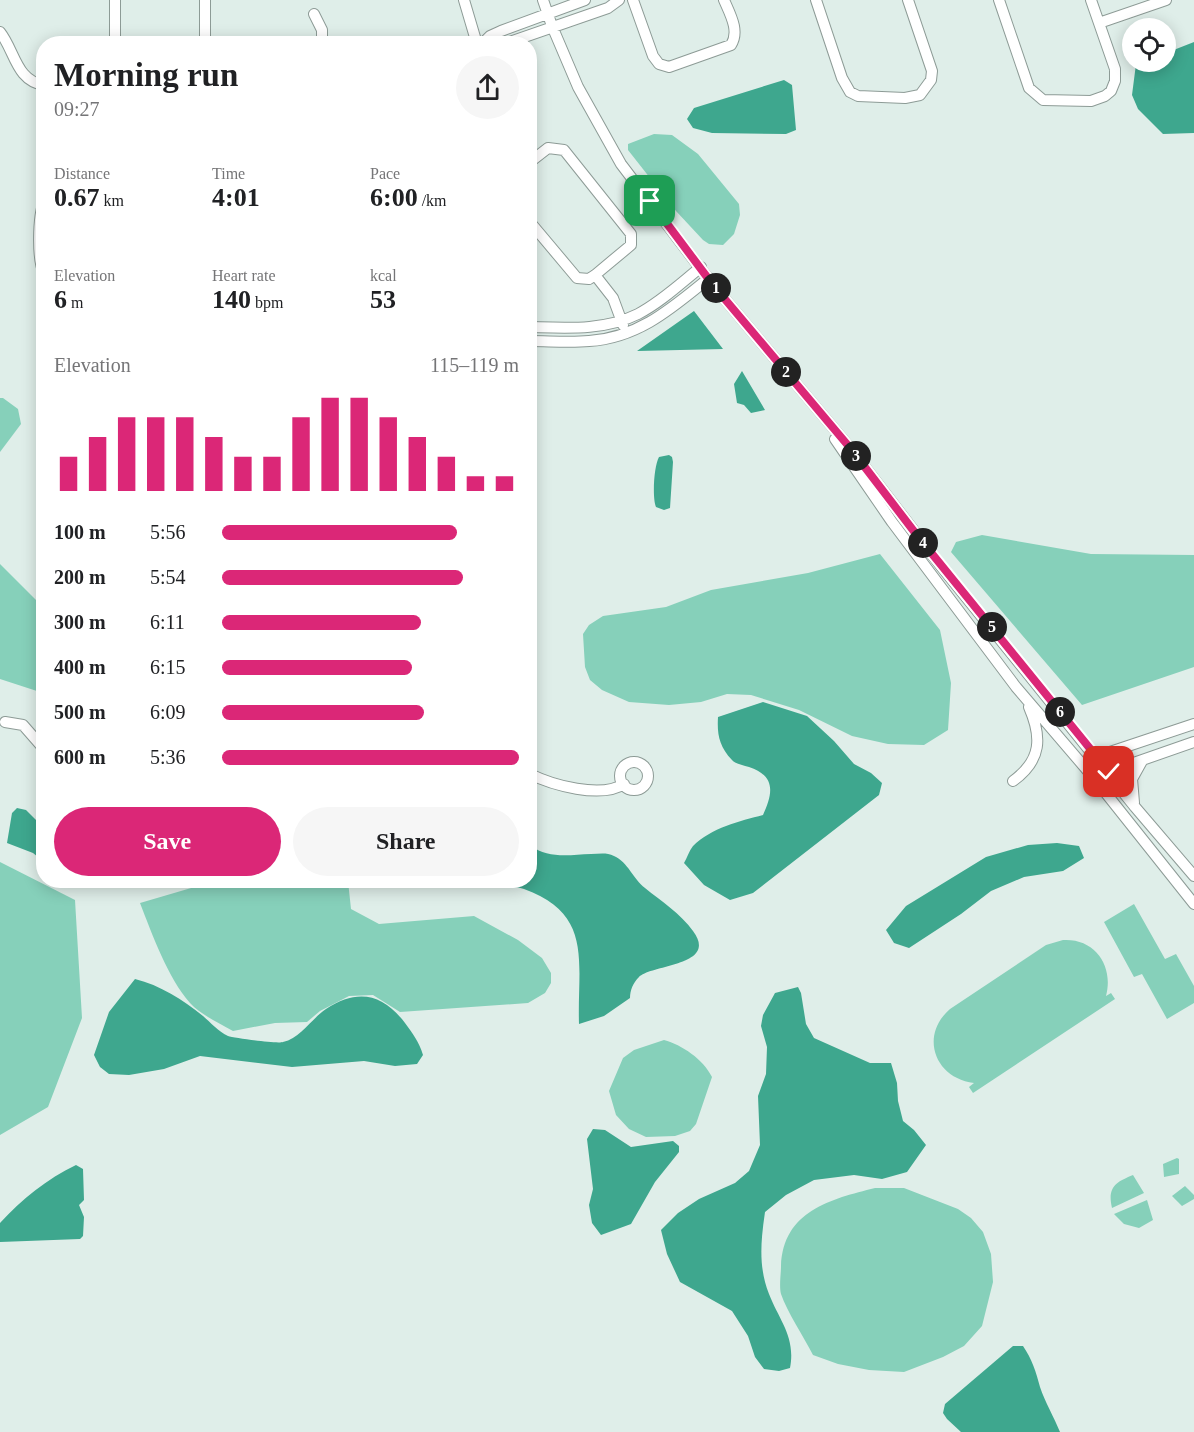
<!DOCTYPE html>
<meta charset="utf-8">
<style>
body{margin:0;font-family:Georgia,serif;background:#f6f6f6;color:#202124;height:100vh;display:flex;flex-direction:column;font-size:22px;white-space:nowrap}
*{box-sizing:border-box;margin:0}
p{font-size:20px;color:#757577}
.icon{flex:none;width:33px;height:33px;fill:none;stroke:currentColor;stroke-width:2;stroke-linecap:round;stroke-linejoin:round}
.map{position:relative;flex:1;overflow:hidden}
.drawer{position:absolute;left:36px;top:36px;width:501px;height:852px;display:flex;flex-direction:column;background:#fff;border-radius:24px;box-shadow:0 3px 15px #0003}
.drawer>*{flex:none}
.tools{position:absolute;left:1122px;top:18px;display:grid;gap:12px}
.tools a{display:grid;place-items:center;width:54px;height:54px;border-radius:50%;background:#fff;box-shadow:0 3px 15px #0003;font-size:30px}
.pin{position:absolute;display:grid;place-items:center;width:51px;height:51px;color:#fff;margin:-26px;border-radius:12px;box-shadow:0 3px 9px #0006}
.km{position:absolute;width:30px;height:30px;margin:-15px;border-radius:50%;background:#222;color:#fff;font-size:16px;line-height:30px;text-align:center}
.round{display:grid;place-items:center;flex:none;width:63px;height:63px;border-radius:32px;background:#f6f6f6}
.headline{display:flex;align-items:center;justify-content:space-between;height:102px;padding:0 18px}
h1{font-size:33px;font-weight:600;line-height:45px}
.metrics{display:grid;grid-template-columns:repeat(3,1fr);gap:9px;height:102px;padding:6px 18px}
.metrics div{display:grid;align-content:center}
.metrics b{font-size:26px;font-weight:600}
.metrics small{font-size:16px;font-weight:400}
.metrics p{font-size:16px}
.chart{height:168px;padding:12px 18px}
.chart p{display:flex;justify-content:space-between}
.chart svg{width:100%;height:108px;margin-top:6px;stroke:#db2777;stroke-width:6}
.button{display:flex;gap:12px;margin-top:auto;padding:12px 18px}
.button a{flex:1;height:69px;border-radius:36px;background:#db2777;color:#fff;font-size:24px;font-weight:600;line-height:69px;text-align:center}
.button a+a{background:#f6f6f6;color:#202124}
ul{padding:0 18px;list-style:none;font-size:20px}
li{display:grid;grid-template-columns:96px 72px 1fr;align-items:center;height:45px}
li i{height:15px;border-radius:8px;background:#db2777}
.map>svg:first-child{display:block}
</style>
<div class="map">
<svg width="1194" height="1432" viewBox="0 0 1194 1432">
<rect width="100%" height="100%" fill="#dfeee9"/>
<!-- green -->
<path fill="#86d0ba" d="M654,134l18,1 26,19 41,50 1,11 -6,19 -11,11 -14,-1 -6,-4 -27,-29 -48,-61v-6z
M0,398h3l15,11 3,15 -21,28z
M982,535l109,19 103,1v112l-112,38 -131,-153 5,-10z
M880,554l60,76 11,53 -3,47 -24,15 -36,-1 -36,-8 -53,-26 -48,-15 -24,-1 -26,8 -32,3 -40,-3 -27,-12 -12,-10 -5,-13 -2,-33 6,-9 14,-9 63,-9 45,-17 97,-17z
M0,564l43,43v86l-43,-14z
M0,862l75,38 7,118 -34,89 -48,28z
M215,881h133l3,28 28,15 95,-8 44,24 24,18 9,15v10l-6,10 -17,10 -128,9 -27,-17 -24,1 -29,15 -13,11 -32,1 -42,8c-14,-8 -32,-16 -43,-28 -22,-25 -38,-69 -50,-100z
M1134,904l31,55 11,-5 18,32v17l-27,16 -25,-45 -8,3 -30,-55z
M1063,940c32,-2 51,26 43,56l5,-3 4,6 -142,94 -4,-6 5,-4c-39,-5 -55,-47 -24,-74l96,-64z
M664,1040c18,5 39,19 48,37l-16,47 -6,7 -15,5 -29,1 -17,-8 -13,-14 -7,-24 14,-33 11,-8z
M1177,1158l2,1v15l-15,3 -1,-13z
M1133,1175l11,18 -32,15c-5,-21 4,-26 21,-33z
M1185,1186l9,9v4l-12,7 -10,-10z
M875,1188h29l54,21 13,9 12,14 8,22 2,28 -11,44 -18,20 -21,11 -39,15 -35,-2 -31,-6 -25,-9c-9,-18 -26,-43 -32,-61 -2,-8 0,-20 0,-28 2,-55 50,-67 94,-78z
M1147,1200l6,20 -14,8 -15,-4 -10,-10z"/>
<!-- water -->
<path fill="#3ea78e" d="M1194,42v91l-31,1 -25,-25 -6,-14 4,-31 7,-2h23v-9z
M784,80l8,5 4,45 -10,4 -74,-1 -19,-5 -6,-9 7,-11z
M694,311l29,38 -86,2z
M742,371l23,39 -14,3 -7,-8 -7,-2 -3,-19z
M669,455l3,2 1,5 -3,46 -6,2 -8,-3c-4,-10 -2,-41 3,-50z
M763,702l44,14 27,25 20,23 17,9 11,10 -3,12 -126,98 -23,7 -26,-15 -20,-22c3,-5 5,-12 9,-17 18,-18 47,-25 70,-31 10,-22 13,-39 -14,-48 -6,-2 -14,-3 -17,-7 -13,-14 -15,-26 -14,-43z
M17,808l9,2 17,17v34l-10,-8 -26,-10 5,-30z
M1057,843l22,3 5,12 -21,13 -39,6 -33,14 -30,23 -52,34 -15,-5 -8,-13 20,-24 80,-49 42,-12z
M530,845c18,14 38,10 61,9 8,0 15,-2 23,2 14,6 19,23 31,32 16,13 36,26 48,43 26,35 -41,33 -54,46 -6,6 -9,13 -9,21l-26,18 -25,8c-2,-61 15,-110 -55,-135 -13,-5 -34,0 -45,-8l51,-1z
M135,979c25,6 48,21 68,37 7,6 16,16 25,20 6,2 49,8 55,6 18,-4 28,-23 43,-33 32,-21 57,-15 79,14 8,11 14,19 18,32l-6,9 -22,2 -31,-5 -72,6 -92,-11 -36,13 -35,6 -20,-1 -9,-7 -6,-12 15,-43z
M798,987l3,6 5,31 8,14 56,25h21l6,20 1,18 5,20 11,9 12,15 -19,27 -25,7 -28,-4 -40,5 -28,15 -21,17c-4,28 -7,54 4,82 10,26 27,43 21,74l-11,3 -15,-2 -9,-12 -7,-21 -16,-25 -52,-29 -13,-28 -6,-24 17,-17 21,-14 36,-16 14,-12 11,-26 -2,-49 8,-22 1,-27 -6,-21 2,-11 12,-22z
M593,1129l12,1 26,17 42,-6 6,5v6l-24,30 -24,42 -30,11 -9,-12 -3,-18 4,-16 -6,-50z
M76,1165l7,4 1,31 -5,5 5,12 -1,19 -3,3 -80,3v-19c22,-24 47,-44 76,-58z
M1013,1346h10c9,13 13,26 17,41 5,15 14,30 20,45h-99l-14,-13 -4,-6 2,-9z"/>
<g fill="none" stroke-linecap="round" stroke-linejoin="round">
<defs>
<path id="minor" d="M464,0l13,44
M543,0l9,26 26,61 43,77 92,121 138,164 90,117 194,241 59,69
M633,0l20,56 6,8 10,3 62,-22c9,-14 -1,-31 -7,-45
M816,0l26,78 8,14 8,4 47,2 15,-3 11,-15 1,-9 -24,-71
M999,0l30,88 14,12 48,1 14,-5 6,-5 4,-10v-12l-24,-69
M314,14l8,16v14
M1099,23l67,-23
M0,32c15,19 16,49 44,53
M115,44v-44
M205,44v-44
M482,44l8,-8 11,-5 84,-31
M504,44l104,-36 11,-8
M530,162l18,-14 16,2 67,84v11l-36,30 -6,4 -12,-1 -47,-56
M44,202c-6,14 -7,58 0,71
M595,275l18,23 10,27
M530,327c36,1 74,4 108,-13 23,-12 43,-31 63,-47
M530,341c19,0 40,2 59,0 50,-3 84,-34 120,-63
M835,439l57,83 124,165 77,90 101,127
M5,722l18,3 21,24
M1092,758l102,-34
M620 776a14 14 0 1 1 28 0a14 14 0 1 1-28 0Z
M530,774c22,11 71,25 94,10
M1102,774l92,-32
M1013,781c29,-21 29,-44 16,-74
M1134,803l-2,-24 10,-18"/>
</defs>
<!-- minor casing -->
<use href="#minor" stroke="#8d9b96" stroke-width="12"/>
<!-- minor -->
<use href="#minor" stroke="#fff" stroke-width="10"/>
</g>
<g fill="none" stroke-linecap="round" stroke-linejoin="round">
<defs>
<path id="route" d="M650,201l63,84 138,164 65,85 193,238"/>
</defs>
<!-- route casing -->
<use href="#route" stroke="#fff" stroke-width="12"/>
<!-- route -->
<use href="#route" stroke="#db2777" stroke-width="8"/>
</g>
</svg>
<div class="tools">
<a><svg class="icon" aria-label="locate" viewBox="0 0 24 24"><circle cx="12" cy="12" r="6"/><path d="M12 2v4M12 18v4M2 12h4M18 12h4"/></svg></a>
</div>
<div class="pin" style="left:650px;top:201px;background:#1e9e55"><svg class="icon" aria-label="arrive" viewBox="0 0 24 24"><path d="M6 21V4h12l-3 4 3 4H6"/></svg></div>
<div class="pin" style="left:1109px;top:772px;background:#d93025"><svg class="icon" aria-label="check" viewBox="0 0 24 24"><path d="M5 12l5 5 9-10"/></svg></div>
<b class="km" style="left:716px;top:288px">1</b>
<b class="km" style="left:786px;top:372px">2</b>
<b class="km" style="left:856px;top:456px">3</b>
<b class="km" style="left:923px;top:543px">4</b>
<b class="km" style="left:992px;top:627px">5</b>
<b class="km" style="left:1060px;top:712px">6</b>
<section class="drawer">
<div class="headline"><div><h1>Morning run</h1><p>09:27</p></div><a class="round"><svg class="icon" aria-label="share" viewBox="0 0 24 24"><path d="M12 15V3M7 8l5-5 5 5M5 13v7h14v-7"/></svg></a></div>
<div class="metrics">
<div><p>Distance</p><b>0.67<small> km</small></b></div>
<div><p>Time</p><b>4:01</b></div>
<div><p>Pace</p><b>6:00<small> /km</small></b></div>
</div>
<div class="metrics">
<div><p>Elevation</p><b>6<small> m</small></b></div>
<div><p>Heart rate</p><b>140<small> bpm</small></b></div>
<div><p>kcal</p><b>53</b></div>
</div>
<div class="chart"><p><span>Elevation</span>115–119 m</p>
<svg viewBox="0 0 160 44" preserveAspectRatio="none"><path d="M5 44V30M15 44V22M25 44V14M35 44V14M45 44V14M55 44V22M65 44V30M75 44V30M85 44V14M95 44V6M105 44V6M115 44V14M125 44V22M135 44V30M145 44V38M155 44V38"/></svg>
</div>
<ul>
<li><b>100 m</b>5:56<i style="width:79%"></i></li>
<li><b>200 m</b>5:54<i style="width:81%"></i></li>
<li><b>300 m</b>6:11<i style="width:67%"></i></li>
<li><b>400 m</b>6:15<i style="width:64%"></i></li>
<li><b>500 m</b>6:09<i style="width:68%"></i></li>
<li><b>600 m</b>5:36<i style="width:100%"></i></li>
</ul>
<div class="button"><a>Save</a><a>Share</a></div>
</section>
</div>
